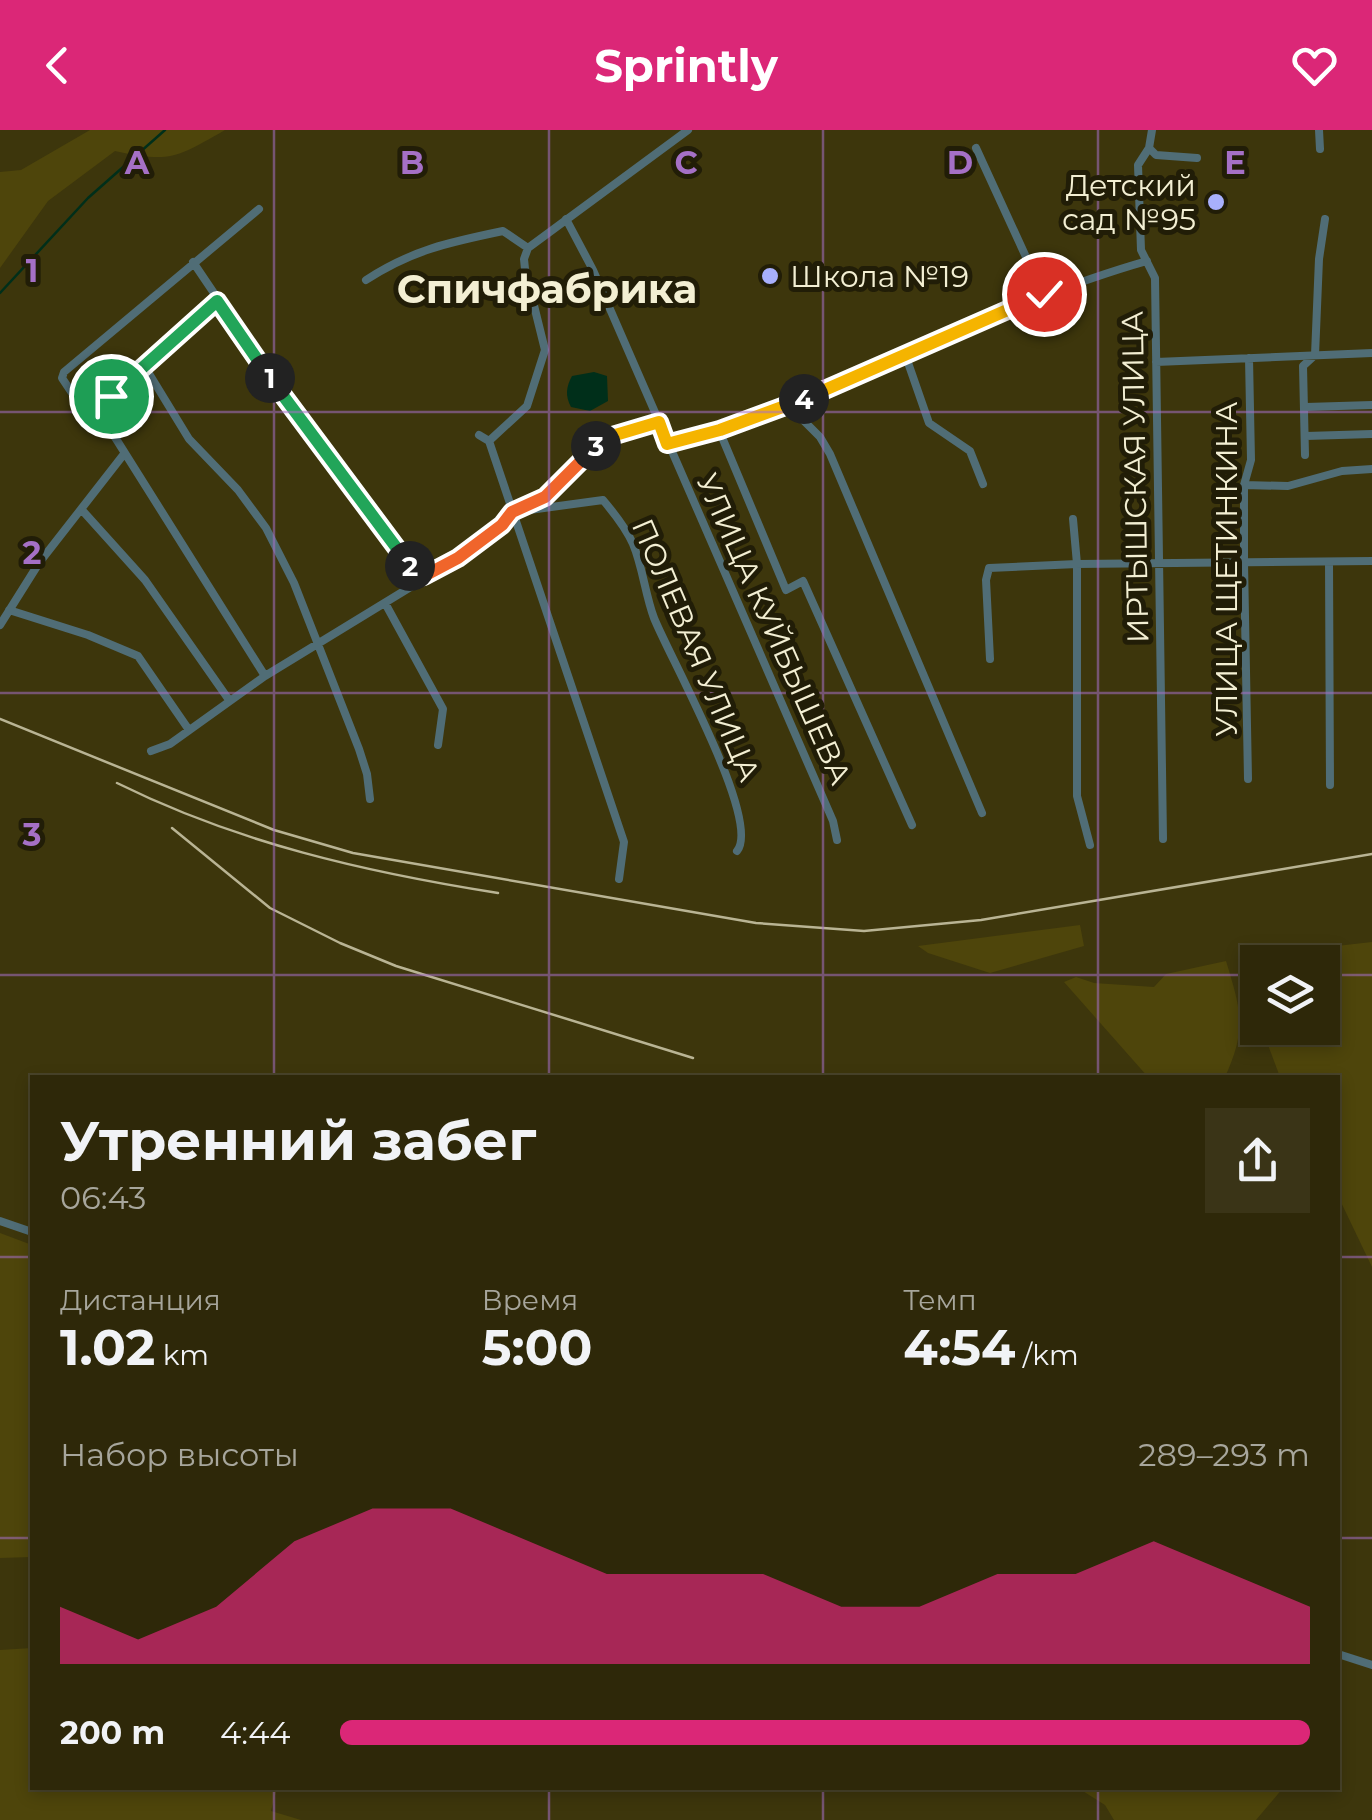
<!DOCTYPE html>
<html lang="ru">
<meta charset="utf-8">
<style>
body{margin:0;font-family:Montserrat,sans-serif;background:#3a3417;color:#f1f3f6;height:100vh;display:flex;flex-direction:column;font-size:38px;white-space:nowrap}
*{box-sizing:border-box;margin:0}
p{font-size:32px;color:#a7a69c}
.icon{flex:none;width:55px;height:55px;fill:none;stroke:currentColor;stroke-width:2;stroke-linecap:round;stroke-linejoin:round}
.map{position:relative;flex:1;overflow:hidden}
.side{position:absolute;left:30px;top:945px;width:1310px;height:715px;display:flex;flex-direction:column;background:#2e2809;border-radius:0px;box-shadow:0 5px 15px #0003,0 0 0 2px #49442a}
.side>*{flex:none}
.fabs{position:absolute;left:1240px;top:815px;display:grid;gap:20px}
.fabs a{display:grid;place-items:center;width:100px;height:100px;border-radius:0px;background:#2e2809;box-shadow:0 5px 15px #0003,0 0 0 2px #49442a;font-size:50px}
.pin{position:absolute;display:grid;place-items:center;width:85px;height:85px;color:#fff;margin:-42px;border:5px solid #fff;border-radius:50%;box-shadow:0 2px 10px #0007}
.km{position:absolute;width:50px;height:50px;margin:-25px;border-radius:50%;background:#222;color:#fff;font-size:28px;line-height:50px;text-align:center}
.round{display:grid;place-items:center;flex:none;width:105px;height:105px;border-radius:0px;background:#3a3417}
.head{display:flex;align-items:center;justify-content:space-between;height:170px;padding:0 30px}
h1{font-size:55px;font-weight:700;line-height:75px}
.stats{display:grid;grid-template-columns:repeat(3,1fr);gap:15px;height:170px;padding:10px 30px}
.stats div{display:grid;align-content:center}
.stats b{font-size:50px;font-weight:700}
.stats small{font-size:28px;font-weight:400}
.stats p{font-size:28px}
.chart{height:280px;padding:20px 30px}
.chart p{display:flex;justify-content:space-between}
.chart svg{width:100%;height:180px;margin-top:10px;fill:#db2777;opacity:.7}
ul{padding:0 30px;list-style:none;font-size:32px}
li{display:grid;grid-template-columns:160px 120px 1fr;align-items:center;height:75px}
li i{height:25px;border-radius:12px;background:#db2777}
header{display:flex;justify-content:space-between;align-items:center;height:130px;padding:0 30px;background:#db2777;color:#fff;font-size:45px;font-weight:700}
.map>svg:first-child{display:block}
</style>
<header><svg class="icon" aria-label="back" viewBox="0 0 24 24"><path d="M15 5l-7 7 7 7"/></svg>Sprintly<svg class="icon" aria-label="heart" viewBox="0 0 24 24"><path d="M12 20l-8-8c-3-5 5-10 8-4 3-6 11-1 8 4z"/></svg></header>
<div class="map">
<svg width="1372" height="1690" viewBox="0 0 1372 1690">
<rect width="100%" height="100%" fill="#3d360c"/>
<!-- green -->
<path fill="#4e450b" d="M90,0h135c-49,28 -54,33 -110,21l-67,50 -48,67v-96l21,-2z
M1080,795l4,21 -94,27 -62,-20 -10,-7z
M1372,812v325l-34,-71v-118l-58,-1 -12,-32 -1,-17h55v-66h-64l-1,16 -8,-22z
M1226,831c15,49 21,68 -1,116h-77l-84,-95 12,-5 18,6 60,4 12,-13z
M0,1103l32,12v312l-32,1z
M32,1518v140h245l-6,23 30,9h-301v-170z
M1078,1658h205l-27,32h-142l-9,-15z"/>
<!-- water -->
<path fill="#002f1a" d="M594,242l13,4 1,25 -18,10 -19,-4c-6,-11 -5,-20 1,-31z"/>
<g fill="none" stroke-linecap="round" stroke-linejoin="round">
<!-- stream -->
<path stroke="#002f1a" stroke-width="2.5" d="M0,163l88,-95 77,-68"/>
<!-- minor -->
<path stroke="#506d76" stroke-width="8" d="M1152,0l-3,18 -11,17 3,85 14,28 8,561
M1319,0l1,19
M976,18l67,146
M1149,18l7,7 41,3
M566,89l27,51 240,551 4,19
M528,118l160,-118
M193,132l120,178 91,122 20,14
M366,150c46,-30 84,-38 137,-49l25,17
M905,224l24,69 41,28 13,33
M1156,232l216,-9
M145,237l44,72 49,51 28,38 28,55 65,166 8,25 3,25
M788,275l32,32 10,17 152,359
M1306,277l66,-2
M101,285l-27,-19 -12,-18 2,-6 195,-163
M101,285l164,261
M101,285l10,-19 106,-95
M719,300l67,160 17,-9 109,244
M479,305l10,6 135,401 -5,37
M1306,306l66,-2
M489,311l38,-35 18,-56 -20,-81 -1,-10 4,-11
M667,313c166,-43 314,-135 480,-182
M1305,325l-2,-89 12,-11 4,-96 6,-40
M1244,355l44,1 54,-15 30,-2
M82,380l63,70 84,120
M522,381l81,-11c11,13 23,28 30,44 10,24 12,50 21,74 15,38 108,203 83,233
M1073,389l4,45v232l13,49
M1329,432l1,223
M385,473l58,106 -5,36
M9,480l79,25 50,21 51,74
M0,495l39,-62 85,-109
M990,529l-4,-79 3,-12 88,-4 295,-3
M151,621l19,-7 95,-68 193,-118 44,-33 10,-13 33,-15 47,-48 20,-13 47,-14
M1248,649l-4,-217v-77l7,-25 -2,-102
M0,1091l32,11
M1338,1524l34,11"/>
<!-- rail -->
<path stroke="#b9b494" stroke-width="2.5" d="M0,589l274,111 79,23 403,70 108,8 117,-11 391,-66
M117,653c121,60 248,89 381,110
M172,698l98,80 70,35 56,23 297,92"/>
</g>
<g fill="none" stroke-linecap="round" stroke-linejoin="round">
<defs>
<path id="split-1" d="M111,266l106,-95 53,77"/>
<path id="split-2" d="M270,248l140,188"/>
<path id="split-3" d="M410,436l14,10 34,-18 44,-33 10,-13 33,-15 51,-51"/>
<path id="split-4" d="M596,316l16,-10 47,-14 8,22 53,-14 84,-31"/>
<path id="split-5" d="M804,269l240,-105"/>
</defs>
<!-- split-1 casing -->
<use href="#split-1" stroke="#fff" stroke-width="20"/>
<!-- split-2 casing -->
<use href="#split-2" stroke="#fff" stroke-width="20"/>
<!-- split-3 casing -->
<use href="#split-3" stroke="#fff" stroke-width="20"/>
<!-- split-4 casing -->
<use href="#split-4" stroke="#fff" stroke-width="20"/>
<!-- split-5 casing -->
<use href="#split-5" stroke="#fff" stroke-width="20"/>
<!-- split-1 -->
<use href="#split-1" stroke="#22a559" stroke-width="12"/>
<!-- split-2 -->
<use href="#split-2" stroke="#22a559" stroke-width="12"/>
<!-- split-3 -->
<use href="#split-3" stroke="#f0652b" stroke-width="12"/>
<!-- split-4 -->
<use href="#split-4" stroke="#f5b400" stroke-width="12"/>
<!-- split-5 -->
<use href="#split-5" stroke="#f5b400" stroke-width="12"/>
</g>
<!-- grid -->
<path fill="none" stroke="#a570c6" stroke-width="2.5" stroke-opacity="0.55" d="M274,0v948M549,0v948M823,0v948M1098,0v948M0,282h1372M0,563h1372M0,845h1258M1322,845h50M0,1127h32M1338,1127h34M0,1408h32M1338,1408h34M274,1658v32M549,1658v32M823,1658v32M1098,1658v32"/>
<!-- markers -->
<g fill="#a8b0fc" stroke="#211d07" stroke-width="4">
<circle cx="1216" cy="72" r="10"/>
<circle cx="770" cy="146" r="10"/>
</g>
<g text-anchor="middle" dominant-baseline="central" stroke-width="10" stroke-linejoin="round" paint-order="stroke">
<!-- poi labels -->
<g font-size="30" fill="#f3efd3" stroke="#211d07" text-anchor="end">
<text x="1196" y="55">Детский<tspan x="1196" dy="34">сад №95</tspan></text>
<text x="790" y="146" text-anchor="start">Школа №19</text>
</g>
<!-- street labels -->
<g font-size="30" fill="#f3efd3" stroke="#211d07">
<text transform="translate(1135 347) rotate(-91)">ИРТЫШСКАЯ УЛИЦА</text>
<text transform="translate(1226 439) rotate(-90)">УЛИЦА ЩЕТИНКИНА</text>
<text transform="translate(774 499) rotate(66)">УЛИЦА КУЙБЫШЕВА</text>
<text transform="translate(696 520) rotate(67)">ПОЛЕВАЯ УЛИЦА</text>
</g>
<!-- district labels -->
<g font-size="40" font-weight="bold" fill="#f3efd3" stroke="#211d07">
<text x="547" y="158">Спичфабрика</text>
</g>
</g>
<g font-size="32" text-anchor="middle" font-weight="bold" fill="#a570c6" stroke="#211d07" stroke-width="10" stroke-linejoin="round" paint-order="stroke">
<text x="137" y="44">A</text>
<text x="412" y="44">B</text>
<text x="686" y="44">C</text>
<text x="960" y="44">D</text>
<text x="1235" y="44">E</text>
<text x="32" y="152">1</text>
<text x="32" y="434">2</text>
<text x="32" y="716">3</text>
</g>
</svg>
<div class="fabs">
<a><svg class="icon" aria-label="layers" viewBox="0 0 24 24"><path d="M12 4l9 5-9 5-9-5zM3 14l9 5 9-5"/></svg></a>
</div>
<div class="pin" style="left:111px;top:266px;background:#1e9e55"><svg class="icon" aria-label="arrive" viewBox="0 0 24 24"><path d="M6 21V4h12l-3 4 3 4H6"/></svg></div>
<div class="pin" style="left:1044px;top:164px;background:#d93025"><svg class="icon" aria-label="check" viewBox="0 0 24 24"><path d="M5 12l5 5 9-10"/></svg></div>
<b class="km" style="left:270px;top:248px">1</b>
<b class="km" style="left:410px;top:436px">2</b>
<b class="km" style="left:596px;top:316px">3</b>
<b class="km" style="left:804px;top:269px">4</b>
<section class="side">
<div class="head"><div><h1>Утренний забег</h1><p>06:43</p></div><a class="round"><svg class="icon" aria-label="share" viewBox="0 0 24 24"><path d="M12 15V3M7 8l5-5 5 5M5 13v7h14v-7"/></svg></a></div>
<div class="stats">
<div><p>Дистанция</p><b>1.02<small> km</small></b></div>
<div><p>Время</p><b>5:00</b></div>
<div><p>Темп</p><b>4:54<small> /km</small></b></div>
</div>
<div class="chart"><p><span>Набор высоты</span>289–293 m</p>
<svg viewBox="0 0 160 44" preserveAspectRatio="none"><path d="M0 44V30L10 38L20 30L30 14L40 6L50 6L60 14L70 22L80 22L90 22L100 30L110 30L120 22L130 22L140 14L150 22L160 30V44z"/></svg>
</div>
<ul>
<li><b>200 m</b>4:44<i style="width:100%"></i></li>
</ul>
</section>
</div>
